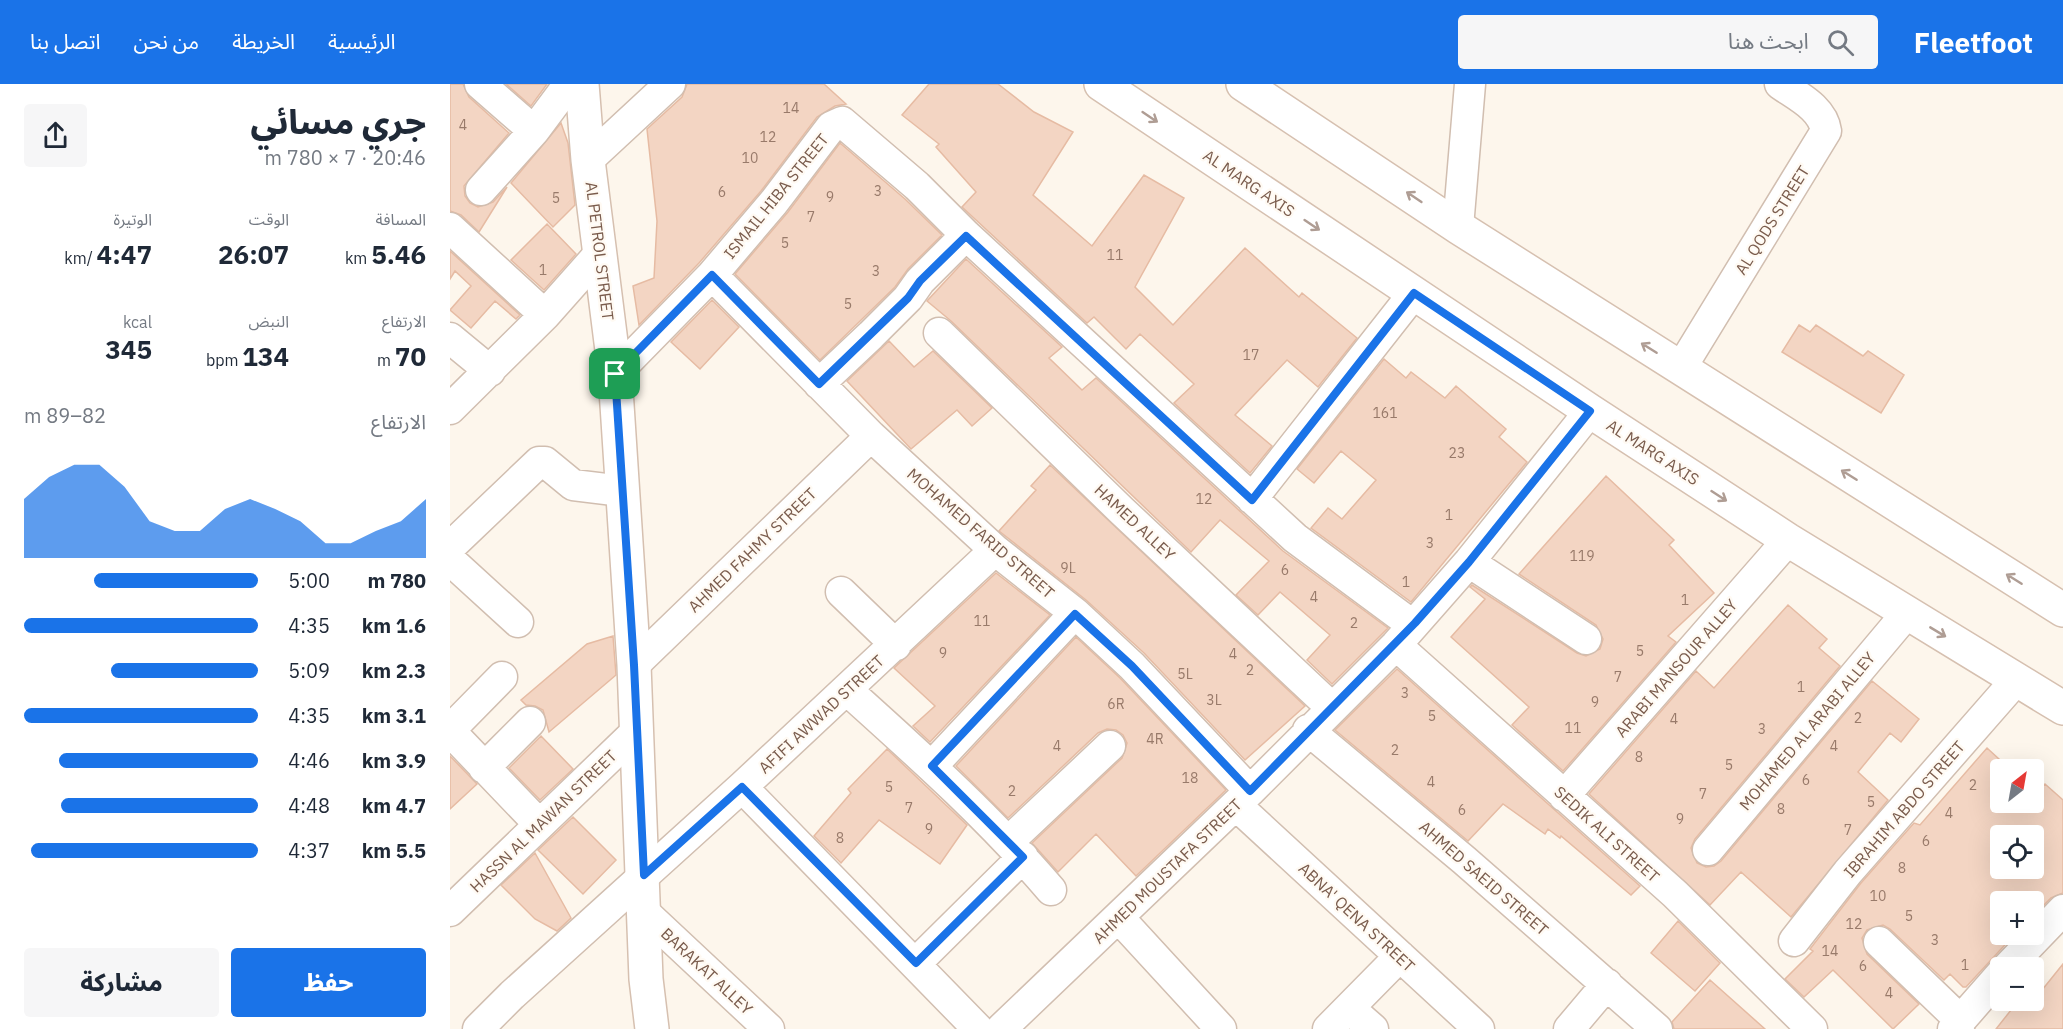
<!DOCTYPE html>
<html lang="ar">
<meta charset="utf-8">
<style>
body{margin:0;font-family:"IBM Plex Sans","Noto Sans Arabic",sans-serif;background:#f6f6f7;color:#1f2937;direction:rtl;height:100vh;display:flex;flex-direction:column;font-size:22px;white-space:nowrap}
*{box-sizing:border-box;margin:0}
p{font-size:20px;color:#747a83}
.icon{flex:none;width:33px;height:33px;fill:none;stroke:currentColor;stroke-width:2;stroke-linecap:round;stroke-linejoin:round}
.map{position:relative;flex:1;overflow:hidden;direction:ltr}
.side{display:flex;flex-direction:column;background:#fff;width:450px}
.side>*{flex:none}
.needle{width:39px;rotate:31deg}
.tools{position:absolute;left:1540px;top:675px;display:grid;gap:12px}
.tools a{display:grid;place-items:center;width:54px;height:54px;border-radius:6px;background:#fff;box-shadow:0 6px 24px #0002;font-size:30px}
.pin{position:absolute;display:grid;place-items:center;width:51px;height:51px;color:#fff;margin:-26px;border-radius:12px;box-shadow:0 3px 9px #0006}
.round{display:grid;place-items:center;flex:none;width:63px;height:63px;border-radius:6px;background:#f6f6f7}
.overview{display:flex;align-items:center;justify-content:space-between;height:102px;padding:0 24px}
h1{font-size:33px;font-weight:800;line-height:45px}
.metrics{display:grid;grid-template-columns:repeat(3,1fr);gap:9px;height:102px;padding:6px 24px}
.metrics div{display:grid;align-content:center}
.metrics b{font-size:26px;font-weight:800}
.metrics small{font-size:16px;font-weight:400}
.metrics p{font-size:16px}
.chart{height:168px;padding:12px 24px}
.chart p{display:flex;justify-content:space-between}
.chart svg{width:100%;height:108px;margin-top:6px;fill:#1a73e8;opacity:.7}
.button{display:flex;gap:12px;margin-top:auto;padding:12px 24px}
.button a{flex:1;height:69px;border-radius:6px;background:#1a73e8;color:#fff;font-size:24px;font-weight:800;line-height:69px;text-align:center}
.button a+a{background:#f6f6f7;color:#1f2937}
ul{padding:0 24px;list-style:none;font-size:20px}
li{display:grid;grid-template-columns:96px 72px 1fr;align-items:center;height:45px}
li i{height:15px;border-radius:8px;background:#1a73e8}
header{display:flex;align-items:center;gap:36px;box-sizing:border-box;height:84px;padding:0 30px;background:#1a73e8;color:#fff}
header strong{font-size:28px}
nav{display:flex;gap:33px;margin-inline-start:auto;font-size:21px}
.search{width:420px;height:54px;background:#f6f6f7;display:flex;align-items:center;gap:15px;box-sizing:border-box;padding:0 21px;border-radius:6px;color:#747a83;font-size:22px}
main{display:flex;flex:1;min-height:0}
.map>svg:first-child{display:block}
</style>
<header>
<strong>Fleetfoot</strong>
<div class="search"><svg class="icon" aria-label="search" viewBox="0 0 24 24"><circle cx="10" cy="10" r="6"/><path d="M15 15l6 6"/></svg>ابحث هنا</div>
<nav><a>الرئيسية</a><a>الخريطة</a><a>من نحن</a><a>اتصل بنا</a></nav>
</header>
<main>
<div class="map">
<svg width="1613" height="945" viewBox="0 0 1613 945">
<rect width="100%" height="100%" fill="#fdf6ec"/>
<!-- building -->
<path fill="#f3d5c3" stroke="#e6bba3" stroke-width="1.5" fill-rule="evenodd" d="M0,0h13l6,13 40,36 -45,53 1,10 5,7 8,4 15,-5 14,-15 -28,45 -18,-17 -11,-4z
M56,0h41l-16,22z
M237,0h137l22,20 -11,2 -18,11 -56,74 -62,72 -60,62 -6,-39 21,-8 3,-57 -10,-92 35,-32z
M479,0h69l36,28 39,20 -40,63 59,51 52,-71 40,23 -49,89 38,38 72,-77 54,49 3,-4 55,45 -39,49 -31,-27 -52,55 37,31 -22,27 -76,-70 20,-19 -54,-50 -14,15 -32,-32 -7,6 -125,-116 14,-15 -40,-45 3,-3 -37,-29z
M111,39l7,20 7,62 -22,22 -42,-44z
M390,59l65,56 37,36 -34,34 -13,18 -75,73 -85,-86 53,-62z
M97,140l29,30 -32,36 -33,-30z
M0,167l70,64 -4,4 -21,-18 -24,27 -21,-18 21,-24 -16,-15 -5,8z
M516,175l96,88 -13,11 33,32 14,-12 187,173 105,77 -56,56 -25,-24 23,-25 -50,-43 -22,23 -22,-20 33,-34 -49,-41 -29,32 -240,-231 -24,-20z
M262,216l27,27 -39,42 -29,-27z
M1349,241l11,7 6,-7 47,31 5,-5 36,24 -23,38 -99,-61z
M439,257l25,26 19,-16 59,57 -20,18 -15,-16 -46,39 -64,-68z
M934,275l22,19 5,-6 34,26 11,-12 50,43 -7,8 28,25 -116,140 -100,-74 17,-20 14,11 34,-39 -35,-29 -27,32 -17,-14z
M600,381l255,241 -60,54 -101,-107 -58,-53 -87,-69 37,-41 -5,-4z
M1156,392l68,64 -5,5 45,48 -46,43 8,6 -113,129 -51,-46 17,-18 -78,-70 34,-38 -15,-12 2,-2 105,68 9,3 14,-7 3,-10 -7,-14 -77,-51z
M546,489l54,42 -120,127 -17,-16 22,-20 -41,-38z
M1338,521l39,34 -8,9 21,18 -145,173 -4,9 6,15 9,4 8,-1 7,-5 151,-180 47,38 -18,23 -11,-9 -32,39 30,28 -97,117 -50,-45 -31,33 -121,-111 107,-123 18,17z
M163,552l3,39 -67,57 -6,-22 -8,-4 -9,-1 -5,-5 66,-56z
M626,553l44,41 106,112 -90,86 -40,-42 -38,38 -26,-29 90,-85 5,-15 -4,-8 -7,-5 -9,-1 -9,4 -90,85 -52,-52z
M947,585l243,217 -9,9 -70,-59 -1,2 -12,-9 -3,5 -42,-30 -35,37 -133,-111z
M91,652l32,33 -33,31 -31,-32z
M1537,664l24,22h-10v32h33v-13l4,3 7,-8 18,16v93l-12,5 -17,17v-13h-33v32h14l-49,53h-3l-13,-13 -6,6 -54,-51 -7,-4 -16,5 -5,8 5,16 52,50 -26,25 -60,-59 -29,27 -19,-18 28,-28 -3,-2 51,-66 53,-60 6,2zM1551,752h33v32h-33z
M437,665l80,76 -27,39 -61,-44 -38,43 -27,-27 37,-43 -3,-4z
M0,672l27,28 -27,25z
M123,733l43,43 -33,34 -45,-44z
M85,769l36,65 -14,13 -22,-12 -34,-34z
M1228,837l42,42 -25,28 -44,-38z
M1613,880v65h-67l23,-29h15z
M1260,896l55,49h-91l-2,-7z"/>
<g fill="none" stroke-linecap="round" stroke-linejoin="round">
<defs>
<path id="street" d="M30,0l54,47
M138,76l82,-76
M31,106l53,-59 35,-47
M1008,143l12,-143
M0,144l95,87
M262,191l159,161 124,114 80,63 57,53 118,125
M489,249l183,178 210,197
M0,254l40,33
M1231,284l145,-237c-3,-23 -29,-35 -46,-47
M165,290l97,-99 62,-73 57,-75 11,-5 75,64 49,49 329,303 108,80 12,5
M369,300l52,-49 37,-37 12,-17 46,-46
M0,325l95,-94 55,-62
M802,415l162,-206
M0,463l89,-85h6l28,23 49,6
M0,476l68,62
M1019,478l117,77
M391,508l55,53
M946,561l279,249 137,135
M184,581l237,-229
M397,606c71,64 142,127 204,200
M0,646l52,-53
M858,646l156,130 193,169
M0,647l89,93
M482,682l143,-153
M34,684l46,-46
M292,703l236,242
M1114,712l224,-256
M786,721l243,224
M558,758l102,-96
M1258,766l199,-237
M0,827l187,-180
M195,829l124,116
M669,834l102,111
M1344,857l54,-69 169,-193
M1429,858l82,79
M466,879l107,-106
M1557,884l56,-58
M899,924l24,21
M28,945l34,-34 230,-208 253,-237
M551,945l249,-238 146,-146 73,-83 121,-151
M878,945l72,-73
M1119,945l38,-45
M1503,945l48,-55"/>
<path id="secondary" d="M132,0l6,76 27,214 19,291 12,314 6,50
M651,0l489,327 198,129 275,168
M793,0l215,143 605,383"/>
</defs>
<!-- street casing -->
<use href="#street" stroke="#d1beb0" stroke-width="33"/>
<!-- secondary casing -->
<use href="#secondary" stroke="#d6c0b0" stroke-width="36"/>
<!-- street -->
<use href="#street" stroke="#fff" stroke-width="30"/>
<!-- secondary -->
<use href="#secondary" stroke="#fff" stroke-width="33"/>
</g>
<!-- one-way arrows -->
<defs><path id="oneway-shaft" d="M-6 0H5M1.5-3L5.5 0L1.5 3" fill="none" stroke-width="1.6" stroke-linecap="round" stroke-linejoin="round" transform="scale(1.5)"/></defs>
<g stroke="#af9d94">
<use href="#oneway-shaft" transform="translate(700 33) rotate(34)"/>
<use href="#oneway-shaft" transform="translate(964 113) rotate(-146)"/>
<use href="#oneway-shaft" transform="translate(862 141) rotate(34)"/>
<use href="#oneway-shaft" transform="translate(1199 264) rotate(-148)"/>
<use href="#oneway-shaft" transform="translate(1399 391) rotate(-148)"/>
<use href="#oneway-shaft" transform="translate(1269 412) rotate(33)"/>
<use href="#oneway-shaft" transform="translate(1564 495) rotate(-148)"/>
<use href="#oneway-shaft" transform="translate(1488 548) rotate(31)"/>
</g>
<g fill="none" stroke-linecap="round" stroke-linejoin="round">
<defs>
<path id="route" d="M516,152l286,264 162,-207 176,118 -121,151 -54,61 -165,168 -118,-125 -57,-52 -143,152 91,91 -107,106 -174,-176 -98,88 -10,-210 -19,-291 97,-99 107,109 89,-86 12,-17z"/>
</defs>
<!-- route casing -->
<use href="#route" stroke="#fff" stroke-width="12"/>
<!-- route -->
<use href="#route" stroke="#1a73e8" stroke-width="8"/>
</g>
<g text-anchor="middle" dominant-baseline="central" stroke-width="4.5" stroke-linejoin="round" paint-order="stroke">
<!-- number labels -->
<g font-size="14" fill="#987a6a">
<text x="341" y="24">14</text>
<text x="13" y="41">4</text>
<text x="318" y="53">12</text>
<text x="300" y="74">10</text>
<text x="428" y="107">3</text>
<text x="272" y="108">6</text>
<text x="380" y="113">9</text>
<text x="106" y="114">5</text>
<text x="361" y="133">7</text>
<text x="335" y="159">5</text>
<text x="665" y="171">11</text>
<text x="93" y="186">1</text>
<text x="426" y="187">3</text>
<text x="398" y="220">5</text>
<text x="801" y="271">17</text>
<text x="935" y="329">161</text>
<text x="1007" y="369">23</text>
<text x="754" y="415">12</text>
<text x="999" y="431">1</text>
<text x="980" y="459">3</text>
<text x="1132" y="472">119</text>
<text x="618" y="484">9L</text>
<text x="835" y="486">6</text>
<text x="956" y="498">1</text>
<text x="864" y="513">4</text>
<text x="1235" y="516">1</text>
<text x="532" y="537">11</text>
<text x="904" y="539">2</text>
<text x="1190" y="567">5</text>
<text x="493" y="569">9</text>
<text x="783" y="570">4</text>
<text x="800" y="586">2</text>
<text x="735" y="590">5L</text>
<text x="1168" y="593">7</text>
<text x="1351" y="603">1</text>
<text x="955" y="609">3</text>
<text x="764" y="616">3L</text>
<text x="1145" y="618">9</text>
<text x="666" y="620">6R</text>
<text x="982" y="632">5</text>
<text x="1408" y="634">2</text>
<text x="1224" y="635">4</text>
<text x="1123" y="644">11</text>
<text x="1312" y="645">3</text>
<text x="705" y="655">4R</text>
<text x="607" y="662">4</text>
<text x="1384" y="662">4</text>
<text x="945" y="666">2</text>
<text x="1189" y="673">8</text>
<text x="1279" y="681">5</text>
<text x="740" y="694">18</text>
<text x="1356" y="696">6</text>
<text x="981" y="698">4</text>
<text x="1523" y="701">2</text>
<text x="439" y="703">5</text>
<text x="562" y="707">2</text>
<text x="1253" y="710">7</text>
<text x="1421" y="718">5</text>
<text x="459" y="724">7</text>
<text x="1331" y="725">8</text>
<text x="1012" y="726">6</text>
<text x="1499" y="729">4</text>
<text x="1230" y="735">9</text>
<text x="479" y="745">9</text>
<text x="1398" y="746">7</text>
<text x="390" y="754">8</text>
<text x="1476" y="757">6</text>
<text x="1452" y="784">8</text>
<text x="1428" y="812">10</text>
<text x="1459" y="832">5</text>
<text x="1404" y="840">12</text>
<text x="1485" y="856">3</text>
<text x="1380" y="867">14</text>
<text x="1515" y="881">1</text>
<text x="1413" y="882">6</text>
<text x="1439" y="909">4</text>
</g>
<!-- street labels -->
<g font-size="16" fill="#7a5c4d" stroke="#fffaf3">
<text transform="translate(799 99) rotate(34)">AL MARG AXIS</text>
<text transform="translate(326 112) rotate(-51)">ISMAIL HIBA STREET</text>
<text transform="translate(1322 136) rotate(-58)">AL QODS STREET</text>
<text transform="translate(150 167) rotate(83)">AL PETROL STREET</text>
<text transform="translate(1203 368) rotate(33)">AL MARG AXIS</text>
<text transform="translate(685 438) rotate(43)">HAMED ALLEY</text>
<text transform="translate(531 449) rotate(41)">MOHAMED FARID STREET</text>
<text transform="translate(302 466) rotate(-44)">AHMED FAHMY STREET</text>
<text transform="translate(1226 584) rotate(-49)">ARABI MANSOUR ALLEY</text>
<text transform="translate(371 630) rotate(-43)">AFIFI AWWAD STREET</text>
<text transform="translate(1357 647) rotate(-50)">MOHAMED AL ARABI ALLEY</text>
<text transform="translate(1454 725) rotate(-49)">IBRAHIM ABDO STREET</text>
<text transform="translate(93 737) rotate(-44)">HASSN AL MAWAN STREET</text>
<text transform="translate(1157 750) rotate(42)">SEDIK ALI STREET</text>
<text transform="translate(717 787) rotate(-44)">AHMED MOUSTAFA STREET</text>
<text transform="translate(1034 794) rotate(41)">AHMED SAEID STREET</text>
<text transform="translate(907 833) rotate(43)">ABNA' QENA STREET</text>
<text transform="translate(257 887) rotate(43)">BARAKAT ALLEY</text>
</g>
</g>
</svg>
<div class="tools">
<a><svg class="needle" viewBox="-14 -14 28 28"><path d="M0-13l5 13h-10z" fill="#e53935"/><path d="M0 13l5-13h-10z" fill="#747a83"/></svg></a>
<a><svg class="icon" aria-label="locate" viewBox="0 0 24 24"><circle cx="12" cy="12" r="6"/><path d="M12 2v4M12 18v4M2 12h4M18 12h4"/></svg></a>
<a>+</a>
<a>−</a>
</div>
<div class="pin" style="left:165px;top:290px;background:#1e9e55"><svg class="icon" aria-label="arrive" viewBox="0 0 24 24"><path d="M6 21V4h12l-3 4 3 4H6"/></svg></div>
</div>
<section class="side">
<div class="overview"><div><h1>جري مسائي</h1><p>20:46 · 7 × 780 m</p></div><a class="round"><svg class="icon" aria-label="share" viewBox="0 0 24 24"><path d="M12 15V3M7 8l5-5 5 5M5 13v7h14v-7"/></svg></a></div>
<div class="metrics">
<div><p>المسافة</p><b>5.46<small> km</small></b></div>
<div><p>الوقت</p><b>26:07</b></div>
<div><p>الوتيرة</p><b>4:47<small> /km</small></b></div>
</div>
<div class="metrics">
<div><p>الارتفاع</p><b>70<small> m</small></b></div>
<div><p>النبض</p><b>134<small> bpm</small></b></div>
<div><p>kcal</p><b>345</b></div>
</div>
<div class="chart"><p><span>الارتفاع</span>82–89 m</p>
<svg viewBox="0 0 160 44" preserveAspectRatio="none"><path d="M0 44V20L10 11L20 6L30 6L40 15L50 29L60 33L70 33L80 24L90 20L100 24L110 29L120 38L130 38L140 33L150 29L160 20V44z"/></svg>
</div>
<ul>
<li><b>780 m</b>5:00<i style="width:70%"></i></li>
<li><b>1.6 km</b>4:35<i style="width:100%"></i></li>
<li><b>2.3 km</b>5:09<i style="width:63%"></i></li>
<li><b>3.1 km</b>4:35<i style="width:100%"></i></li>
<li><b>3.9 km</b>4:46<i style="width:85%"></i></li>
<li><b>4.7 km</b>4:48<i style="width:84%"></i></li>
<li><b>5.5 km</b>4:37<i style="width:97%"></i></li>
</ul>
<div class="button"><a>حفظ</a><a>مشاركة</a></div>
</section>
</main>
